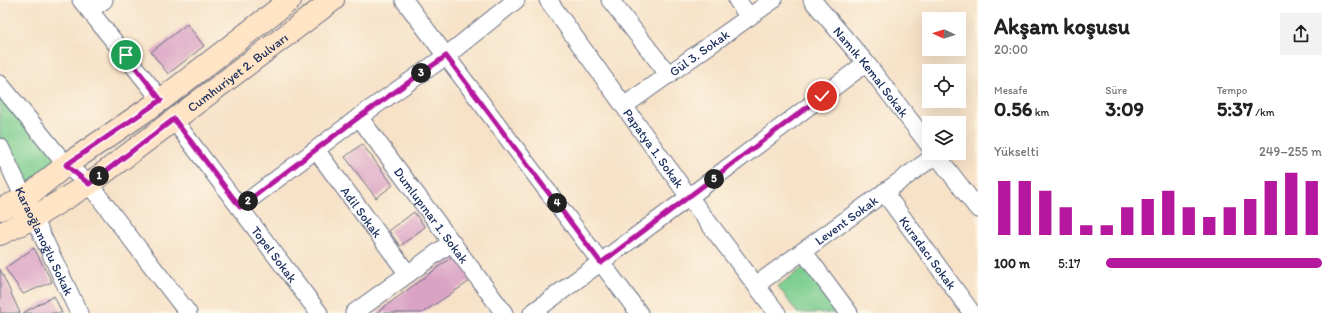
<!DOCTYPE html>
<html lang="tr">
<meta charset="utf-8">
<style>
body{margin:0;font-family:Itim,sans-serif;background:#f2f2f2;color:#222;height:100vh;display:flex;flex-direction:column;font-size:15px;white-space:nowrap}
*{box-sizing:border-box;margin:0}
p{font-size:13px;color:#767676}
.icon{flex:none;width:22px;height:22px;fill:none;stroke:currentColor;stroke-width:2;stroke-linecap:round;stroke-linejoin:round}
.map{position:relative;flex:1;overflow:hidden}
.panel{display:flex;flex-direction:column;background:#fff;width:360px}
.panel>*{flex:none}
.needle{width:26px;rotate:273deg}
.controls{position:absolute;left:922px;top:12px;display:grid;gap:8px}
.controls a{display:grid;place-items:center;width:44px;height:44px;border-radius:0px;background:#fff;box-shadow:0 4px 16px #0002;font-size:20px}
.pin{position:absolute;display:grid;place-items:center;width:34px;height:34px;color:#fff;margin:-17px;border:2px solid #fff;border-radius:50%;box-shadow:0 1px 4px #0007}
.km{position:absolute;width:20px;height:20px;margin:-10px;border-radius:50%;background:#222;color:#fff;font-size:11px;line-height:20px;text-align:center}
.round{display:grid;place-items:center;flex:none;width:42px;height:42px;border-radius:0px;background:#f2f2f2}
.overview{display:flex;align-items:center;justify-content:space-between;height:68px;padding:0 16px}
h1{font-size:22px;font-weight:700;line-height:30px}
.stats{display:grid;grid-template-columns:repeat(3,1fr);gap:6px;height:68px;padding:4px 16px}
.stats div{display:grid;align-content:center}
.stats b{font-size:20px;font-weight:700}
.stats small{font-size:11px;font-weight:400}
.stats p{font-size:11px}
.chart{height:112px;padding:8px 16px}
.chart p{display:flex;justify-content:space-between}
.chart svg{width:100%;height:72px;margin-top:4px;stroke:#b5179e;stroke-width:6}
ul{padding:0 16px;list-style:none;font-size:13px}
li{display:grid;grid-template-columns:64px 48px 1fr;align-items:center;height:30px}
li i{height:10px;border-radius:5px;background:#b5179e}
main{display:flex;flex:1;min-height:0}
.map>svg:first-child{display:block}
</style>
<main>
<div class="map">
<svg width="978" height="313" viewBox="0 0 978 313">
<rect width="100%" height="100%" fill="#fcf5e5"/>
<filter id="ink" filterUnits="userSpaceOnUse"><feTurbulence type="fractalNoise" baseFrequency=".025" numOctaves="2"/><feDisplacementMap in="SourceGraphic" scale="8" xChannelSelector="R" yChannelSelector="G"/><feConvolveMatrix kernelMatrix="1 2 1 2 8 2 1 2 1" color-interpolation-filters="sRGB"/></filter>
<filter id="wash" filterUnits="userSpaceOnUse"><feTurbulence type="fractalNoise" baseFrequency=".012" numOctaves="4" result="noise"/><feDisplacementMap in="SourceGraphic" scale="16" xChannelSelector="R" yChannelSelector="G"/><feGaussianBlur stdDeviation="0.9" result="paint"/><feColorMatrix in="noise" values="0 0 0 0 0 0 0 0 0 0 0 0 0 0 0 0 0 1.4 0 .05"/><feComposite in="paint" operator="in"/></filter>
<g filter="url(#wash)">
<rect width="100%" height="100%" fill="#f7e2c8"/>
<!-- green -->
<path fill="#7bce90" stroke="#4b7e77" d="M0,84l66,81 -42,34 -24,-52z
M808,264l35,49h-46l-19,-27z"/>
<g id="blocks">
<!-- building -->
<path fill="#daa3c4" d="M187,24l17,22 -36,28 -17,-22z
M362,144l31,41 -17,13 -31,-41z
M414,212l11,15 -25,19 -11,-15z
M34,248l18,34 -29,12 -18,-26z
M456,254l17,25 -51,34h-46z
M0,269l20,44h-20z
M54,296l8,17h-39z"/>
</g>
</g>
<g filter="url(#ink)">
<use href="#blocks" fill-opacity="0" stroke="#686e83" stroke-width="1"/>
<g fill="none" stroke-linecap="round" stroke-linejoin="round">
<defs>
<g id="street">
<path d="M81,0l80,100"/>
<path d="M404,0l235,313"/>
<path id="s1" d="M548,0l141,197 88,116"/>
<path d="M610,0l59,75"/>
<path d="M737,0l12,17"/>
<path id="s2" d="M812,0l54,63 63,82"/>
<path d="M90,10l14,-10"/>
<path d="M0,84l66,81 23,19 99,129"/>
<path id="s3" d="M624,106l149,-106"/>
<path id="s4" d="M359,117l145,196"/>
<path id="s5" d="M173,119l146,194"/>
<path id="s6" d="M0,147l79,166"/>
<path id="s7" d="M316,150l92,124"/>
<path d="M935,153l43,56"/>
<path id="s8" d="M884,192l88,121"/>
<path d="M240,207l119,-90 87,-61 70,-56"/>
<path d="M803,251l46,62"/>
<path id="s9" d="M756,285l180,-130"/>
<path d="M354,313l98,-71"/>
<path d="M532,313l157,-116 177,-134"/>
</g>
<g id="secondary">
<path d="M0,209l24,-10 42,-34 95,-65 129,-100"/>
<path id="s10" d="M0,234l33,-16 56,-34 244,-184"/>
</g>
</defs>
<!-- street casing -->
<use href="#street" stroke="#686e83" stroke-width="19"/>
<!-- secondary casing -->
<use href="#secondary" stroke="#686e83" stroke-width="24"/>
<!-- street -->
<use href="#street" stroke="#fff" stroke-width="17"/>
<!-- secondary -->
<use href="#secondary" stroke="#ffe4c6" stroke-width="22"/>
</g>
</g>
<g fill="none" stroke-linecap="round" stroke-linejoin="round" filter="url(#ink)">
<defs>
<path id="route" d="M126,55l35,45 -95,65 23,19 85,-65 66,88 119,-90 87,-61 155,207 221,-167"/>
</defs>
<!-- route casing -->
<use href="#route" stroke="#fff" stroke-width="8"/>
<!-- route -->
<use href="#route" stroke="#b5179e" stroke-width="5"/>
</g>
<g text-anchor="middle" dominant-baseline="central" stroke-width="3" stroke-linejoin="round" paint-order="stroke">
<!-- street labels -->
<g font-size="13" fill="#1b2f5e" stroke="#fcf5e5">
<text stroke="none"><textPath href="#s3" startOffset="92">Gül 3. Sokak</textPath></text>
<text stroke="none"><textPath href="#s10" startOffset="288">Cumhuriyet 2. Bulvarı</textPath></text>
<text stroke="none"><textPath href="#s2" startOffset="93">Namık Kemal Sokak</textPath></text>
<text stroke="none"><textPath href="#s1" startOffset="182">Papatya 1. Sokak</textPath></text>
<text stroke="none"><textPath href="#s7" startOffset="77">Adil Sokak</textPath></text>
<text stroke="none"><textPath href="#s4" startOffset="122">Dumlupınar 1. Sokak</textPath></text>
<text stroke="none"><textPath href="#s9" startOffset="111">Levent Sokak</textPath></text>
<text stroke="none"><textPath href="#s6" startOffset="104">Karaoğlanoğlu Sokak</textPath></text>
<text stroke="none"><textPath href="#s8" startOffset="75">Kuradacı Sokak</textPath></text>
<text stroke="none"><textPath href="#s5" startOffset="169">Topel Sokak</textPath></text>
</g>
</g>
</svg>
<div class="controls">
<a><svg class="needle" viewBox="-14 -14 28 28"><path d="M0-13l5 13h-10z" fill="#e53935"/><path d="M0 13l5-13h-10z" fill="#767676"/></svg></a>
<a><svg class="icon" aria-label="locate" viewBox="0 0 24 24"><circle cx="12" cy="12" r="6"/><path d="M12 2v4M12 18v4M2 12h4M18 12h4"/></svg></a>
<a><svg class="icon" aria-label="layers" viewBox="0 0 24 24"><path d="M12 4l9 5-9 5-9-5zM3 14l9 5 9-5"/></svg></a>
</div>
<div class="pin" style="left:126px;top:55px;background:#1e9e55"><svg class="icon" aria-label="arrive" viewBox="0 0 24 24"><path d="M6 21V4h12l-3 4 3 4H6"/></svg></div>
<div class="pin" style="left:822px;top:96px;background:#d93025"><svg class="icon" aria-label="check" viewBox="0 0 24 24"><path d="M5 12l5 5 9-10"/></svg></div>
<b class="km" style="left:99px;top:176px">1</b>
<b class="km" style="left:248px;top:201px">2</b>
<b class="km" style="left:421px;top:73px">3</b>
<b class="km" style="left:557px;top:203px">4</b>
<b class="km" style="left:714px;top:179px">5</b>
</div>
<section class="panel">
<div class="overview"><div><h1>Akşam koşusu</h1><p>20:00</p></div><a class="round"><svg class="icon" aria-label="share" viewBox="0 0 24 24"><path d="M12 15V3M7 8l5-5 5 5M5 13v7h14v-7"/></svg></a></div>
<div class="stats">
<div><p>Mesafe</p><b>0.56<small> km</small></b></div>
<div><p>Süre</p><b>3:09</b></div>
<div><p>Tempo</p><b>5:37<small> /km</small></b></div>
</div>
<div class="chart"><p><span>Yükselti</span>249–255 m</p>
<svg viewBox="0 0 160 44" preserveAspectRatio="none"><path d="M5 44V11M15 44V11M25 44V17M35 44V27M45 44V38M55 44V38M65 44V27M75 44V22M85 44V17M95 44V27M105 44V33M115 44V27M125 44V22M135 44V11M145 44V6M155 44V11"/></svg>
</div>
<ul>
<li><b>100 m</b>5:17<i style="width:100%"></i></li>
</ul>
</section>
</main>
